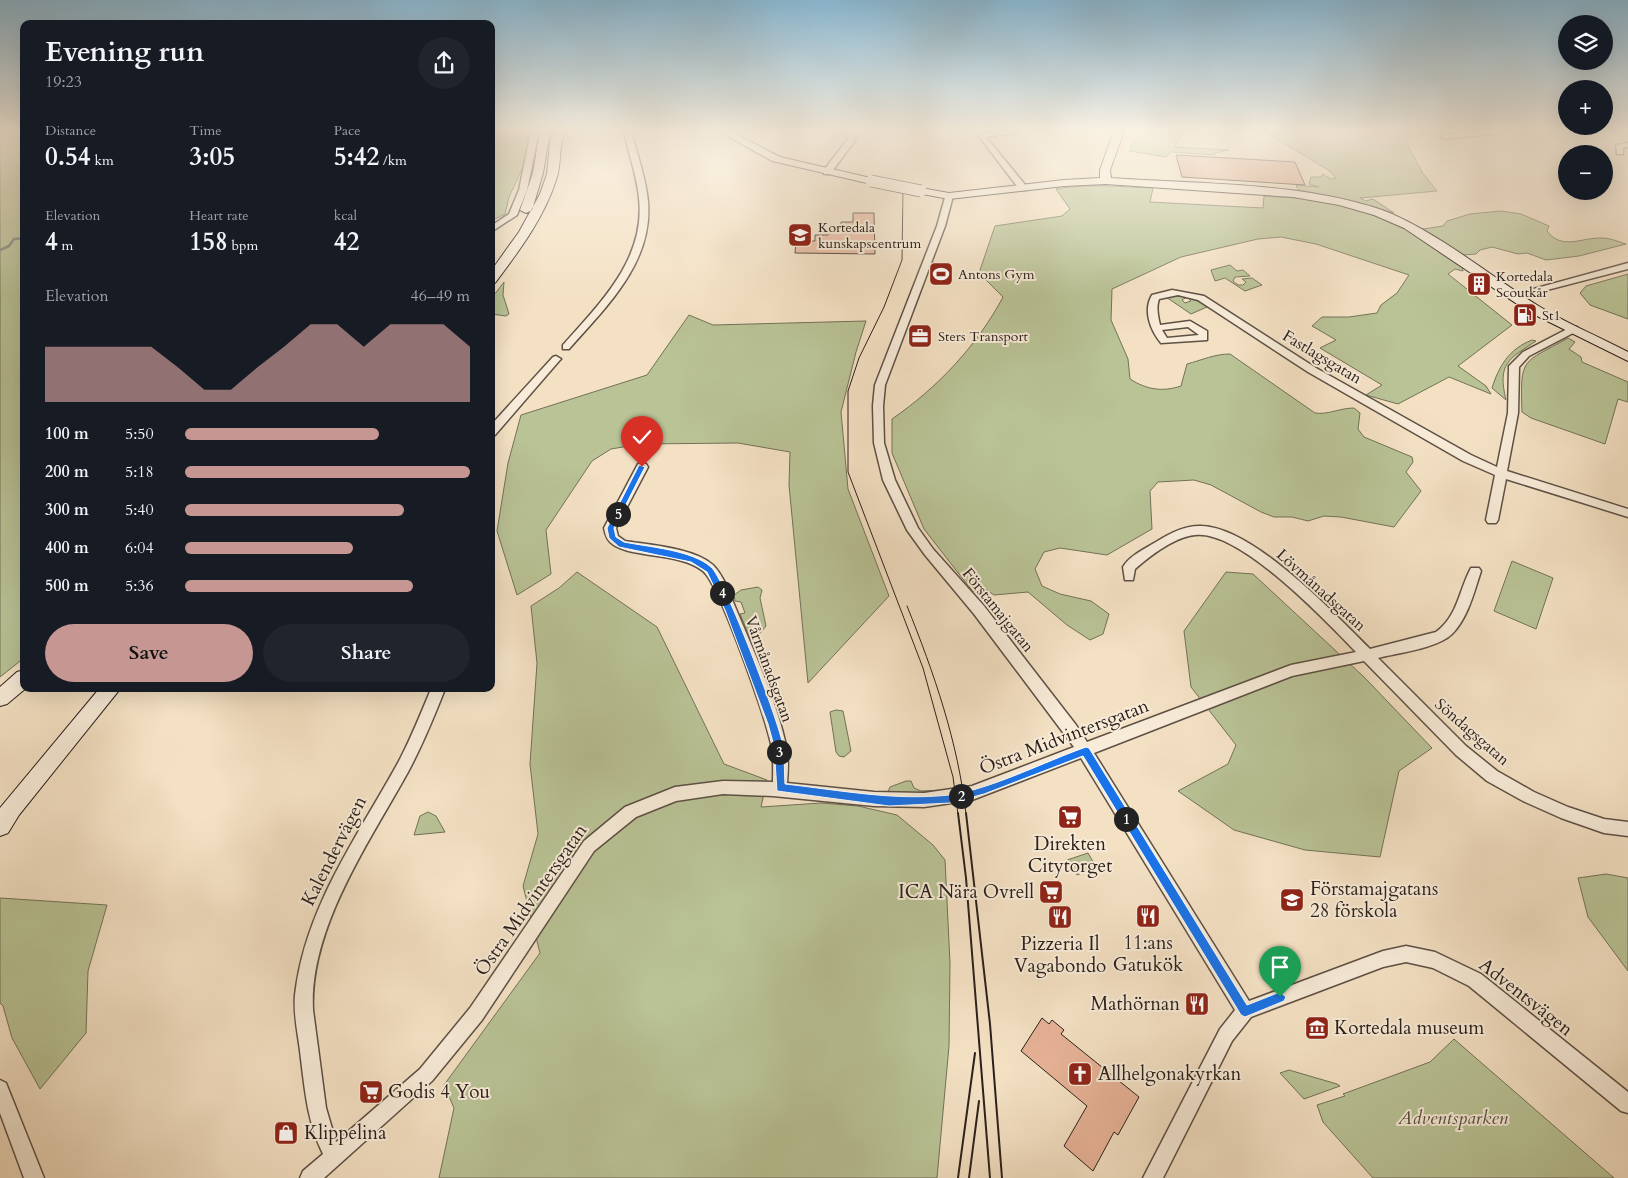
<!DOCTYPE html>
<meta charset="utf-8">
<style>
body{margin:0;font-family:Cardo,serif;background:#20242c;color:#f1f3f6;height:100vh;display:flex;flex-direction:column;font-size:19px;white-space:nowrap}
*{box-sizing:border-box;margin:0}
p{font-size:16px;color:#9ea1a6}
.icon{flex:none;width:28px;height:28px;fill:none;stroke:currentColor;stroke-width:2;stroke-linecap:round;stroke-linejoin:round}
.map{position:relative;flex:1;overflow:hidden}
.panel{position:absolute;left:20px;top:20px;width:475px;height:672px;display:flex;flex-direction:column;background:#171b24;border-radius:10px;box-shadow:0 5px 20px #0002}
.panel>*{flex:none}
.controls{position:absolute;left:1558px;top:15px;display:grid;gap:10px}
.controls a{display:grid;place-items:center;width:55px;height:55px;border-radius:50%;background:#171b24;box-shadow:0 5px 20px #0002;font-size:25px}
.pin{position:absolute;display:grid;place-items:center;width:42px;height:42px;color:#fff;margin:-51px -21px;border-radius:50% 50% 50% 0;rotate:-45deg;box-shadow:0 0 5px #0007}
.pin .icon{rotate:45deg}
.km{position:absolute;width:25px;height:25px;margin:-12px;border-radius:50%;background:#222;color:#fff;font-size:14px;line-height:25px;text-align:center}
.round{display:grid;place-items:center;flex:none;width:52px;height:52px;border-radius:26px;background:#20242c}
.headline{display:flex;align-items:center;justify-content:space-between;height:85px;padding:0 25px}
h1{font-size:28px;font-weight:800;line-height:38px}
.figures{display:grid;grid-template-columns:repeat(3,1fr);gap:8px;height:85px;padding:5px 25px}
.figures div{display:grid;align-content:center}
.figures b{font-size:25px;font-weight:800}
.figures small{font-size:14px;font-weight:400}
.figures p{font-size:14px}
.chart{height:140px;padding:10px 25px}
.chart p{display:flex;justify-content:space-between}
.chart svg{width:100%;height:90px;margin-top:5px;fill:#c59692;opacity:.7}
.action{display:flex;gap:10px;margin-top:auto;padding:10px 25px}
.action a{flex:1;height:58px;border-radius:30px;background:#c59692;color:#111;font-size:20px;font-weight:800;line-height:58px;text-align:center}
.action a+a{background:#20242c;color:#f1f3f6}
ul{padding:0 25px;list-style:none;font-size:16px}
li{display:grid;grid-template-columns:80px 60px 1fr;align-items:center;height:38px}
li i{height:12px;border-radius:6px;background:#c59692}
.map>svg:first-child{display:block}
</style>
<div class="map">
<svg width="1628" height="1178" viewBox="0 0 1628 1178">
<rect width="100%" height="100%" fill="#f4e1c4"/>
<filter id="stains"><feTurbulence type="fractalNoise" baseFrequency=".004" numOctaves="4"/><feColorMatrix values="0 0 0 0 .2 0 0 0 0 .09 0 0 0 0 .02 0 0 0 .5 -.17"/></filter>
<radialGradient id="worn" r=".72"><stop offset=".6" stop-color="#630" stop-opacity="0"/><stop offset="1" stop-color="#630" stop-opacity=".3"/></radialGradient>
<!-- green -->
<path fill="#b9c396" stroke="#727258" d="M0,131h24v527l-24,19z
M491,131h38l-4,32 -16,34 -4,17 -14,7z
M1139,131h44l-8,16 54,3 -15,3 1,2 -44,-3 -5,5 -37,-6z
M1263,131h190l-49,7 18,34 15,19 -77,7 6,3 7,-2 21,14 -25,-7 -6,5 47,20 33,-5 4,-5 23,-7 31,-3 20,3 28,12 -2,5c15,20 35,6 56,7 7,0 16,4 23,6l-47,12 -33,4 -19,-7 -9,1 -26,-7 -12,3 -4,4 -26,2 12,9 1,6 -8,-2 -7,5 64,51 -54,41 28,20 5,8 -42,-17 -51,27 -32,-9 16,-10 -62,-37 16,-8 -24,-14 10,-9h27l28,-4 4,-8 16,-12 12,-18 -93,-31 -35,-7 -23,2 -77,18 -69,32 -1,31 17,39 2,20c17,11 33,13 51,7l6,-22c15,-4 28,-10 43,-10l85,59c13,2 25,-5 39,-5l6,5 -2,16 6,8 48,20 1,5 -7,10 15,19 -27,36 -53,-10 -17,-1 -16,5 -16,-4h-18l-13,-5 -50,-27 -17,-5 -36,2 -8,9 2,38 -45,26 -47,-7 -16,4 -9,17 7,17 18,8 31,7 18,13 -6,20 -13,6 -23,-15 -39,-33 -34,3 -16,-11 -5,8 -49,-63 -32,-76v-34c45,-31 85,-73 111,-122l-24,-24 16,-47 67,-10 8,-7 -14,-20c32,-6 65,-2 97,-1l-3,14 113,6 1,-12 48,3 3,-6 -17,-3 -2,-5 23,2 -10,-3 2,-7h11v-3l9,5 5,-1 -6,-7z
M1230,265l7,6 6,-1 7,6 -15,1 -2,4 5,4h5l3,-3 -4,-3 10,-1 10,7 -17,6 -20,-13 -10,3 -4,-11z
M1628,274v45l-38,-14 -10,-12 6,-7z
M504,282l-1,13 6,19 -3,2 -15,-2v-15z
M1174,296l13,1 -5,3 3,3 6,-2 -2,-2 2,-1 18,8 -18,8 -25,-17z
M689,315l24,10 153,-4 -10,31 -15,60 7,77 41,107 -81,87 -19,-198 1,-33 -52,-9 -97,1 -30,5 -19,12 -46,69 5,44 -34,21 -20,-64 11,-68 13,-48 126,-40z
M1568,338l7,4 -6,7 12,8 1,5 46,20v20l-10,-3 -13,45 -74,-26 -9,-6c-2,-56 0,-48 46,-74z
M1532,340l4,1c-27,18 -39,22 -30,59l-14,-12c7,-22 17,-39 40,-48z
M1512,561l41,17 -17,51 -42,-18z
M577,572l80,55 67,137 43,16 -6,27 60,-4 37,3 39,9 36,30 12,15 5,103 -1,83 -12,132h-498l15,-70 -10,-23 96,-132 -17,-67 15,-52 -8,-70 7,-101 -6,-57 28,-18z
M1226,572l27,2 111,103 68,71 -33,23 -19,86 -75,-7 -71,-20 -56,-39 50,-27 8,-19 -45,-58 -7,-56z
M758,587l4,3 -2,8 6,28 -10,12 -5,2 -11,-26 5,-1 -4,-11 -6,-1 -1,-6 7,-5z
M836,710l7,1 8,40 -7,6 -5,-1 -3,-4 -6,-40z
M906,781h5l3,7 7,3 23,-1 -31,3 -25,-1 2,-5z
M428,812l8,4 9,16 -31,3 6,-19z
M1088,853l8,14 -19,8 -10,-15z
M1606,874l22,4v93l-40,-54 -10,-39z
M0,898l107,7 -19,66 -2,62 -46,56 -28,-51 -9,-32 -3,-3z
M1454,1039l160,139h-241l-50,-56 -6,-17 28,-9 -2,-2 87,-32z
M1289,1070l48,14 3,2 -36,13 -24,-26z"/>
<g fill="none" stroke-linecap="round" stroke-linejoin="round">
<!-- stream -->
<path stroke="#6f7f76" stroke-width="2.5" d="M0,250l9,-4 5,-7 10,-1"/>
</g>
<!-- building -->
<path fill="#e8b398" stroke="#2b201b" d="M1176,155l119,7 10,23 -123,-8z
M853,213h21l1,41 -80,-1 1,-12h19v-6h13v-7h13v-6h12z
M1042,1018l7,6 3,-4 12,10 -3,4 78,63 -21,38 -4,-3 -21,39 -29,-25 23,-40 -66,-55z"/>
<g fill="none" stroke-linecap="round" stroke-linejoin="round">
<defs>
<path id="street" d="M531,131h8l-12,59 -10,25 -26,17v-6l18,-12 10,-24z
M624,131h7c6,23 15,47 17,71 5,61 -42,105 -79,147h-6v-4c37,-42 83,-86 76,-147 -2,-23 -11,-45 -15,-67z
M845,131h7l4,8 -26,35h-6v-4l24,-31z
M975,131l8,2 33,-2 -3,2 -27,4 40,49v4h-6z
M1482,131h21l-4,2 -54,6 -4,-2 4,-2z
M1628,143v4l-5,1v6h-6l-1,-9z
M946,194l7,2 -8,30 -60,159 -2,21 1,37 11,37 23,48 15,21 51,57 92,119 11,17 204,-77 65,-13c-31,-32 -117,-123 -161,-117 -21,2 -45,21 -60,34l-2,11h-8l-2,-13c6,-11 23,-19 33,-25 14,-9 30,-17 46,-16 52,2 132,87 168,123l66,-17c22,-16 23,-42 35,-64h8l2,3c-7,21 -13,47 -29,63 -14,14 -54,19 -74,24l88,88 31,25 37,21 34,15 36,12 24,3v14l-24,-3 -43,-15 -38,-17 -36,-20 -31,-26 -92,-94 -72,15 -198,77 155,248 134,-50 23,-5 29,6 46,22 147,118v21l-7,-2 -152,-125 -36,-18 -27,-6 -23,5 -132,50 -19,24 -69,137h-20l77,-149 15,-19 -154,-252 -109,42 -48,7 -50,-1 -101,-10 -50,-2 -47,7 -40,16 -42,34 -112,169 -50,61 -108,97h-24l3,-7 20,-17c-15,-30 -18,-62 -22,-95 -2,-21 -8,-43 -6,-64 10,-88 63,-159 104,-234 12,-23 22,-48 32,-72h14c-11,28 -23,57 -37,83 -38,69 -99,156 -95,238l13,98 10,34 84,-73 50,-61 114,-167 41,-34 50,-20 48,-6 50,1c0,-13 1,-26 -2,-38 -6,-27 -51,-159 -68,-173 -25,-20 -76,-12 -93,-29 -4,-4 -5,-9 -6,-14l34,-64h8l2,3 -32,61 2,8 7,5c25,4 69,7 88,24 11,11 17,30 23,44 18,43 40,91 50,136 3,13 2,26 1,38l87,9 50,1 48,-7 102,-39 -100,-133 -49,-59 -18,-25 -24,-50 -9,-37 -1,-37 2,-21 62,-159z
M1628,263v6l-112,29 -5,-3z
M1172,290l32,6 112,72 155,87 26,12 11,-54 1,-47 14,-14 48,-25h6v4l-48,25 -10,11 -1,46 -11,58 121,38v8l-122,-38 -8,41 -2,3h-8l-2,-3 9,-45 -32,-14 -155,-89 -110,-72 -20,-5 -19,4c-3,8 -1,17 1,26l30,-4 17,10v9l-46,3c-11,-13 -18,-33 -9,-48zM1188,327l11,8 -32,3 -5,-8z
M556,356l5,3 -2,2 -64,74h-4v-10l62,-68z
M0,1080l6,3 38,95h-20l-24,-65z"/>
<path id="secondary" d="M540,131h10l-7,42 -11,37 -6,3 -6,-3 13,-37z
M555,131h10c-7,16 -3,33 -9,49 -12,38 -37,71 -61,103l-4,1v-13l28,-39 21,-38 7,-20 3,-31z
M718,131h12l50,26 95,22 1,2 -5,3 -99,-23z
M1114,131h10l-14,39 1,8c86,6 190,4 271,32 51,19 107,65 155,95 28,18 61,31 91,47v9l-99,-49 -125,-84 -30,-13 -35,-10 -46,-8 -187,-13 -42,2 -115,13 -32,-6 -2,-2 6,-3 28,5 115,-13 36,-2v-8z
M24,670l1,19 -18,15 -7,2v-19l17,-15z
M99,689h21l-101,126 -11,18 -8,3v-28z"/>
</defs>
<!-- street casing -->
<use href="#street" stroke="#5d5045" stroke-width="3"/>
<!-- secondary casing -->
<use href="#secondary" stroke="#2b201b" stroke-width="2"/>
<!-- street -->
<use href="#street" fill="#f8ecd9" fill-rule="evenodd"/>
<!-- secondary -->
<use href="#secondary" fill="#f8ecd9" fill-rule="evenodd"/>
<!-- tram-far1 -->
<path stroke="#2b201b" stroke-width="1" d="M903,189l-1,71 -18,47 -25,51 -11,33v81l75,196 30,109 5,37
M907,606c27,67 51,136 59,208"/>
<!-- tram -->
<path stroke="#2b201b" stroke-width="2" d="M958,813l8,65 24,300
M966,813l24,211 12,154
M958,1178l17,-125
M969,1178l10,-77"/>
<defs>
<path id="secondary-bridge" d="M871,181l50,10"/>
</defs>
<!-- secondary-bridge casing -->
<use href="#secondary-bridge" stroke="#2b201b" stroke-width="13" stroke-linecap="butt"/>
<!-- secondary-bridge -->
<use href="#secondary-bridge" stroke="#f8ecd9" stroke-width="11"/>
</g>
<!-- sky -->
<linearGradient id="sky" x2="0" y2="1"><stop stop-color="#89b8d3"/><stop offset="0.44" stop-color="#faf2e4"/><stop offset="1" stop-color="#faf2e4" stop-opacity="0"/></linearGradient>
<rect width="1628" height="296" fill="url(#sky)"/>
<!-- route -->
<path fill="#1a73e8" stroke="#fff" d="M639,465l6,2 -31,61 2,9 8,5c25,5 68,8 87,25 13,10 69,157 72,179 2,12 1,25 2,38 54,6 109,17 164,11 40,-5 97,-34 137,-48l3,1 158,257 33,-13 6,5 -2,4 -39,16 -4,-2 -158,-259 -99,38 -34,9 -61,3 -112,-15 -3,-45 -6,-22 -43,-114 -18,-38 -16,-10 -72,-15 -10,-9 -2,-10z"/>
<!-- icons -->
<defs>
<symbol id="school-square" viewBox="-11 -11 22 22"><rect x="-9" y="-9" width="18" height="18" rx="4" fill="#8f2418" stroke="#f8ecd9"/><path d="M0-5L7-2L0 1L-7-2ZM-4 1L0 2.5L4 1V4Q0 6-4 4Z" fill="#fff"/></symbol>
<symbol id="stadium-square" viewBox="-11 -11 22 22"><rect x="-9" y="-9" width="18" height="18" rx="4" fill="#8f2418" stroke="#f8ecd9"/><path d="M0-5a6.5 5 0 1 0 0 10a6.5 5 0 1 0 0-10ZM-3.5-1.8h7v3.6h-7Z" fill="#fff"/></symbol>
<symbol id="building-square" viewBox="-11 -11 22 22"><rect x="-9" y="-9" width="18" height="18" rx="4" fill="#8f2418" stroke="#f8ecd9"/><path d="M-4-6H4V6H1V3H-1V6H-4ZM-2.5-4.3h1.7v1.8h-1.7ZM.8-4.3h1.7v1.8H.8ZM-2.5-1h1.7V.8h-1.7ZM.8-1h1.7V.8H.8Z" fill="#fff"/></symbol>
<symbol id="fuel-square" viewBox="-11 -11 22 22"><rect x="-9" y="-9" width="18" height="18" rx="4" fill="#8f2418" stroke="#f8ecd9"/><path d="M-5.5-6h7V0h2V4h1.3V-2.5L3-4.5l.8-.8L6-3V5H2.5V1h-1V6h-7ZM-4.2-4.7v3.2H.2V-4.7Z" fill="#fff"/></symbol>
<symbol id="office-square" viewBox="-11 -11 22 22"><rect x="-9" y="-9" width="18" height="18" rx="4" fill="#8f2418" stroke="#f8ecd9"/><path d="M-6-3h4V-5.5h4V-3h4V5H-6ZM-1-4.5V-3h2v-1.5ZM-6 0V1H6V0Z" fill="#fff"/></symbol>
<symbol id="supermarket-square" viewBox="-11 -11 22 22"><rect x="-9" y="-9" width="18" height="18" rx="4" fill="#8f2418" stroke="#f8ecd9"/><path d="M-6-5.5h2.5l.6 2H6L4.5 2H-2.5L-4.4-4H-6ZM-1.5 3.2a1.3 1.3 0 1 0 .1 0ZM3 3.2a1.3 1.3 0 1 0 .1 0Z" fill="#fff"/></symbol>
<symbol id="restaurant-square" viewBox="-11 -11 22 22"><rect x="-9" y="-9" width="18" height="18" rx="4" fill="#8f2418" stroke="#f8ecd9"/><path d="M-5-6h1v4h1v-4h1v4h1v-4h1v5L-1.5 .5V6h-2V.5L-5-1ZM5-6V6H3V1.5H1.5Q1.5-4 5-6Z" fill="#fff"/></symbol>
<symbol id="museum-square" viewBox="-11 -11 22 22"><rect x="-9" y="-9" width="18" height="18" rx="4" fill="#8f2418" stroke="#f8ecd9"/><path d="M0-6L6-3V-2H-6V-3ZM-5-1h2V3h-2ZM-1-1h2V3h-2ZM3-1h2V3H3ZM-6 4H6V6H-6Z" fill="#fff"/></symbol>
<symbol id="church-square" viewBox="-11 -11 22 22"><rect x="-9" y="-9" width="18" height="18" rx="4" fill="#8f2418" stroke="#f8ecd9"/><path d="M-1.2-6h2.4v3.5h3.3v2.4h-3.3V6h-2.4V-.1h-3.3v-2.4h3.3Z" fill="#fff"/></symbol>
<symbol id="shop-square" viewBox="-11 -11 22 22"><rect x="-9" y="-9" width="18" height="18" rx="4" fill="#8f2418" stroke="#f8ecd9"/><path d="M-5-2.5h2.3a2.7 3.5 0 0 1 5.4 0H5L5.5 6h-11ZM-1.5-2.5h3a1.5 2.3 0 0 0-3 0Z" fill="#fff"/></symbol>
</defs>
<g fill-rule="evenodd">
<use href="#school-square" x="786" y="221" width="28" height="28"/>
<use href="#stadium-square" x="927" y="260" width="28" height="28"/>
<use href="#building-square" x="1465" y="270" width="28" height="28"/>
<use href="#fuel-square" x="1511" y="301" width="28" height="28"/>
<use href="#office-square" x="906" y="322" width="28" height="28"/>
<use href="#supermarket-square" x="1056" y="803" width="28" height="28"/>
<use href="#supermarket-square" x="1037" y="878" width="28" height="28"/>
<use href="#school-square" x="1278" y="886" width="28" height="28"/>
<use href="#restaurant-square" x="1134" y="902" width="28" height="28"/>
<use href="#restaurant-square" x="1046" y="903" width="28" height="28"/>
<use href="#restaurant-square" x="1183" y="990" width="28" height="28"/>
<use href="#museum-square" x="1303" y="1014" width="28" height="28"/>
<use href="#church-square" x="1066" y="1060" width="28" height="28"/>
<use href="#supermarket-square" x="357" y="1078" width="28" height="28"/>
<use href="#shop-square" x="272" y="1119" width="28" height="28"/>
</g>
<g text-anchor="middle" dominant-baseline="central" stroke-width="4" stroke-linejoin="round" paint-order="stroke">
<!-- far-poi labels -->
<g font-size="14" fill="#2b201b" stroke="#f8ecd9" text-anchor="start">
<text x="818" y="227">Kortedala<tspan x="818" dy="16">kunskapscentrum</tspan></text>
<text x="958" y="274">Antons Gym</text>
<text x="1496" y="276">Kortedala<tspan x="1496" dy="16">Scoutkår</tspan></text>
<text x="1542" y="315">St1</text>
<text x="938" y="336">Sters Transport</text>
</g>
<!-- street labels -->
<g font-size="16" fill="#2b201b" stroke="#f8ecd9">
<text transform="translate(1322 357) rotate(31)">Fastlagsgatan</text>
<text transform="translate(1321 590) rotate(42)">Lövmånadsgatan</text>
<text transform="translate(998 610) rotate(51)">Förstamajgatan</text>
<text transform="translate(769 669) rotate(70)">Vårmånadsgatan</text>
<text transform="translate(1472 732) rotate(41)">Söndagsgatan</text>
</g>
<!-- near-street labels -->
<g font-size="19" fill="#2b201b" stroke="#f8ecd9">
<text transform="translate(1064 737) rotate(-21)">Östra Midvintersgatan</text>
<text transform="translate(334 851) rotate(-63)">Kalendervägen</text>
<text transform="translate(531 900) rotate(-55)">Östra Midvintersgatan</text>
<text transform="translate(1526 997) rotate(38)">Adventsvägen</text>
</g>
<!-- near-poi labels -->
<g font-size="19" fill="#2b201b" stroke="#f8ecd9" text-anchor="start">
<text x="1070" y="844" text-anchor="middle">Direkten<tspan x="1070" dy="22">Citytorget</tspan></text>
<text x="1310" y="889">Förstamajgatans<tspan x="1310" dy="22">28 förskola</tspan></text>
<text x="1034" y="892" text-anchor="end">ICA Nära Ovrell</text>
<text x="1148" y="943" text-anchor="middle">11:ans<tspan x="1148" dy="22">Gatukök</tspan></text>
<text x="1060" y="944" text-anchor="middle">Pizzeria Il<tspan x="1060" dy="22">Vagabondo</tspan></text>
<text x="1180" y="1004" text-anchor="end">Mathörnan</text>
<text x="1334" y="1028">Kortedala museum</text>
<text x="1098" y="1074">Allhelgonakyrkan</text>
<text x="388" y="1092">Godis 4 You</text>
<text x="304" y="1133">Klippelina</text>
</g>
<!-- near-park labels -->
<g font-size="19" font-style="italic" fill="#565140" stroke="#f8ecd9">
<text x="1453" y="1118">Adventsparken</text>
</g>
</g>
<rect width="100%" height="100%" filter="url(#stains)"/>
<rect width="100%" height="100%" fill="url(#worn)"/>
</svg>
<div class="controls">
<a><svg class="icon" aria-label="layers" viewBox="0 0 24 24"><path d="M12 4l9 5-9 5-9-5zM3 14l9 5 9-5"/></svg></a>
<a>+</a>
<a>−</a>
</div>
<div class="pin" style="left:1280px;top:997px;background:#1e9e55"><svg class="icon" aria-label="arrive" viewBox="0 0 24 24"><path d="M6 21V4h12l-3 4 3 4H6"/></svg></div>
<div class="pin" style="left:642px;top:467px;background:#d93025"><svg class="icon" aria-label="check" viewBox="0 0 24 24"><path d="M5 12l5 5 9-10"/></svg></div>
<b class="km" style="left:1126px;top:819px">1</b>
<b class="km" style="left:961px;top:796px">2</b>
<b class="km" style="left:779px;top:752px">3</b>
<b class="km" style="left:722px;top:593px">4</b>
<b class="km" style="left:618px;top:514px">5</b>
<section class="panel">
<div class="headline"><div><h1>Evening run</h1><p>19:23</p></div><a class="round"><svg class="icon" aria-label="share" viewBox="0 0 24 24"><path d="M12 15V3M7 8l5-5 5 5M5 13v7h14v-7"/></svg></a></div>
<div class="figures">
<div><p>Distance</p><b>0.54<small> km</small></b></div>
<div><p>Time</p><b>3:05</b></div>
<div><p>Pace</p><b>5:42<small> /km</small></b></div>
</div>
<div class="figures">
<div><p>Elevation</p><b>4<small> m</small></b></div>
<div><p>Heart rate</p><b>158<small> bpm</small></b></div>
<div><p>kcal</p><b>42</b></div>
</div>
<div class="chart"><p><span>Elevation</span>46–49 m</p>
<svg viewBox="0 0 160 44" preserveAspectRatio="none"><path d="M0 44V17L10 17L20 17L30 17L40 17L50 27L60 38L70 38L80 27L90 17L100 6L110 6L120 17L130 6L140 6L150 6L160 17V44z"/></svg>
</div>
<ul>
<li><b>100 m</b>5:50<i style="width:68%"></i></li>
<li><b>200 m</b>5:18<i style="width:100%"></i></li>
<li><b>300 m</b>5:40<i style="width:77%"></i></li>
<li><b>400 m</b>6:04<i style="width:59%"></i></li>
<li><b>500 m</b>5:36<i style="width:80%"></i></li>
</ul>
<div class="action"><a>Save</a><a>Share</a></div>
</section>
</div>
